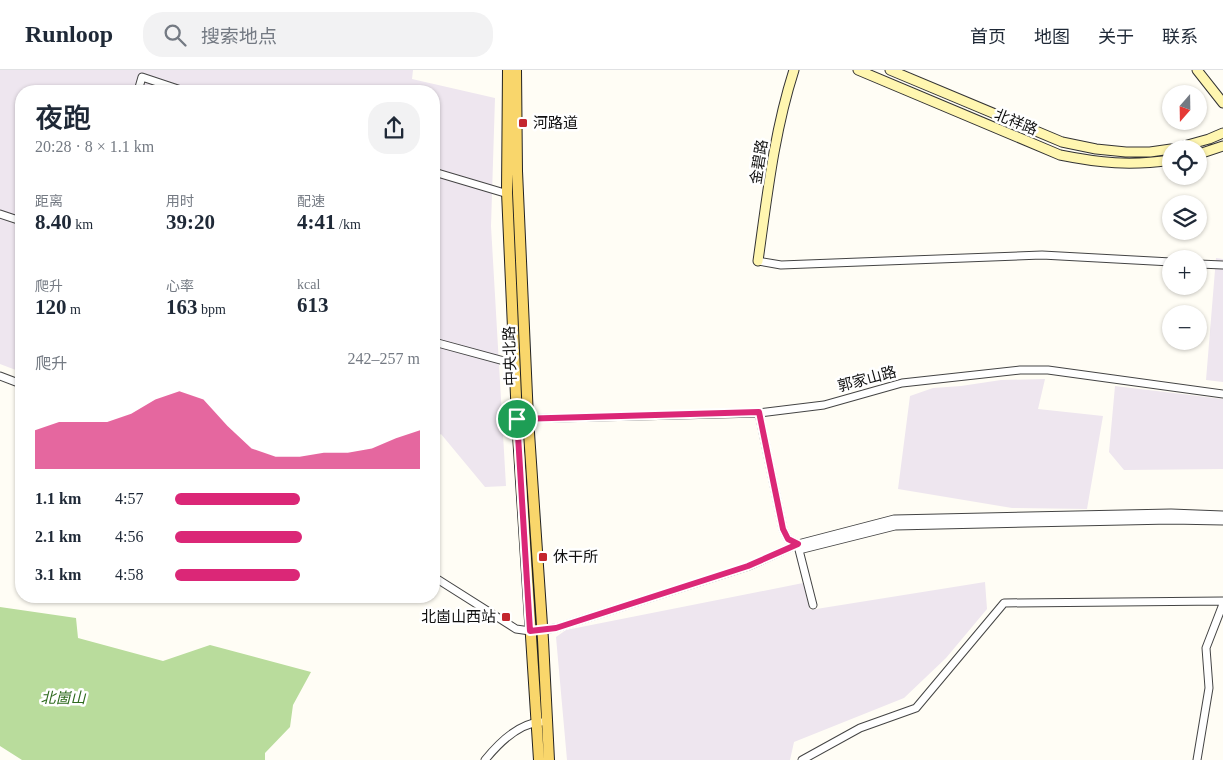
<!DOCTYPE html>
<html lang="zh">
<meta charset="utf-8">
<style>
body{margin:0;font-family:"Times New Roman","Noto Sans SC",serif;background:#f2f2f3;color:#1f2937;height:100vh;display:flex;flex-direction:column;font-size:19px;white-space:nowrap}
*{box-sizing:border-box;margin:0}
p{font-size:16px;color:#747a83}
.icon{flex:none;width:28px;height:28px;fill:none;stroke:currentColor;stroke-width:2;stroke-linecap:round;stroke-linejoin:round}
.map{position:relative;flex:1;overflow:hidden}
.side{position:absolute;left:15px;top:15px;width:425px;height:518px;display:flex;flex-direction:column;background:#fff;border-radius:20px;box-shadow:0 1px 4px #0004}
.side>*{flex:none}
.needle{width:32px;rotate:200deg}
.controls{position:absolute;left:1162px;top:15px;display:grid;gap:10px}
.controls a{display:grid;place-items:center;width:45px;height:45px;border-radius:50%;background:#fff;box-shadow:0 1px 4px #0004;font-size:25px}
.pin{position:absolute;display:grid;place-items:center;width:42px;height:42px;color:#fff;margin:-21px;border:2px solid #fff;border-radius:50%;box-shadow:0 1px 5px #0007}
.round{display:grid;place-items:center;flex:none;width:52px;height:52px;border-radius:20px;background:#f2f2f3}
.overview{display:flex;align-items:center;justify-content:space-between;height:85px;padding:0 20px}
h1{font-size:28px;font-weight:600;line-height:38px}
.stats{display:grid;grid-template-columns:repeat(3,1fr);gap:8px;height:85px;padding:5px 20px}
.stats div{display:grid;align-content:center}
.stats b{font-size:21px;font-weight:600}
.stats small{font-size:14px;font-weight:400}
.stats p{font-size:14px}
.chart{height:140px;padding:10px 20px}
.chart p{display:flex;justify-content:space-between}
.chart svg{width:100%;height:90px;margin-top:5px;fill:#db2777;opacity:.7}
ul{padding:0 20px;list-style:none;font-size:16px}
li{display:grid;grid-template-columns:80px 60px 1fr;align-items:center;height:38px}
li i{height:12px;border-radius:6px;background:#db2777}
header{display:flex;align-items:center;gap:30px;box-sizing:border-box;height:70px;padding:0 25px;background:#fff;border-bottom:1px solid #e0e1e3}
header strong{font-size:24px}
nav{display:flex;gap:28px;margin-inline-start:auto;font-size:18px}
.search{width:350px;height:45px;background:#f2f2f3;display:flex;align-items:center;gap:12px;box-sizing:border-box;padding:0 18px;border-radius:20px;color:#747a83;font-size:19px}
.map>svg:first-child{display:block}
</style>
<header>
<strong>Runloop</strong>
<div class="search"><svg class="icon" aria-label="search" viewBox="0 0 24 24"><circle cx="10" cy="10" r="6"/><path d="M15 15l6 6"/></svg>搜索地点</div>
<nav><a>首页</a><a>地图</a><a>关于</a><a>联系</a></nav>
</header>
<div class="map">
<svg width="1223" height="690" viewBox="0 0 1223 690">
<rect width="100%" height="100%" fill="#fffdf5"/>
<!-- industrial -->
<path fill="#eee6ef" d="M0,0h413l-1,9 83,19 -4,128 15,260 -21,1 -44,-53 -7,5v-348h-413v281l-21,-8z
M1216,188l7,1v123l-17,-2z
M1045,309l-7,30 65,7 -16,93 -75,-1 -114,-19 12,-93 23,-8 28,-2 40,-6z
M1115,316l108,13v70l-99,1 -15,-18z
M985,512l2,27 -41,49 -42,40 -110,44 -4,18h-223l-11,-123 10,-7 237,-47 7,27z"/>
<!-- forest -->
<path fill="#b9dc9c" d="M0,537l76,11 2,20 85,23 47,-16 101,27 -18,33 -3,22 -25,26v7h-243l-22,-14z"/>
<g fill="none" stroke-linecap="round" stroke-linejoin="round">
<defs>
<path id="street" d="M138,21l4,-14 42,14
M434,102l74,22
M0,144l21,7
M758,191l23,4 261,-10 129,7
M1199,194l24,1
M434,272l81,22
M0,306l21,8
M759,343l24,116 5,10 10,5
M517,349l242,-6 65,-8 78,-22 118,-13h28l175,24
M798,476l15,59
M799,480l96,-24 276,-6 52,1
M434,507l82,52 14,2 26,-3 193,-62 49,-22 96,-25 277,-6 52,2
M485,690c13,-16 34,-37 56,-38
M802,690l58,-32 56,-20 88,-105 219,-2
M1197,690l12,-72 -3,-40 17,-44"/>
<path id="secondary" d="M858,0l202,85c40,8 70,11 111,5
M890,0l172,72 34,7 30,3h24l21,-3
M1197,0l26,33
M1173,79l36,-10 14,-6
M1199,84l24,-8
M758,191c9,-64 16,-129 36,-191"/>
<path id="primary" d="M508,0l-1,122 10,227 22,341
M516,0l1,101 11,247 15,222 6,120"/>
</defs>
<!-- street casing -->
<use href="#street" stroke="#444" stroke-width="9"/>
<!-- secondary casing -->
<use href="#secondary" stroke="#333" stroke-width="11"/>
<!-- primary casing -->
<use href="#primary" stroke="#222" stroke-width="12"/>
<!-- street -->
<use href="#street" stroke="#fff" stroke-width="7"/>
<!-- secondary -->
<use href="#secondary" stroke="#fff6b0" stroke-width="9"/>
<!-- primary -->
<use href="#primary" stroke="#f9d66b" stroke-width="10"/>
</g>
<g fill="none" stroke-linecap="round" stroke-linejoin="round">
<defs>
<path id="route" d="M759,342l24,117 5,10 10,5 -50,22 -192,62 -26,3 -13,-212z"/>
</defs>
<!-- route casing -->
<use href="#route" stroke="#fff" stroke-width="10"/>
<!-- route -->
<use href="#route" stroke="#db2777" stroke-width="6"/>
</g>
<!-- markers -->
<g fill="#c4262e" stroke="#fff" stroke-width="2">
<rect x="518" y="48" width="10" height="10" rx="2.5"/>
<rect x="538" y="482" width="10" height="10" rx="2.5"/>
<rect x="501" y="542" width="10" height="10" rx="2.5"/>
</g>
<g text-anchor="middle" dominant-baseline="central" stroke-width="5" stroke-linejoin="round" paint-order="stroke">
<!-- street labels -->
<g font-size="15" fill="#111" stroke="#fff">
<text transform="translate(1016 52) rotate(22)">北祥路</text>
<text transform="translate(759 92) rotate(-81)">金碧路</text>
<text transform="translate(510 286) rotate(-92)">中央北路</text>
<text transform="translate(867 309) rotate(-15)">郭家山路</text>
</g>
<!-- poi labels -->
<g font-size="15" fill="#111" stroke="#fff" text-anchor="start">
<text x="533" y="53">河路道</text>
<text x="553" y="487">休干所</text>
<text x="496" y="547" text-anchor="end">北崮山西站</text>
</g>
<!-- park labels -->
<g font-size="15" font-style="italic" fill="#2f6b1f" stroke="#fff">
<text x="63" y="628">北崮山</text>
</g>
</g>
</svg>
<div class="controls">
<a><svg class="needle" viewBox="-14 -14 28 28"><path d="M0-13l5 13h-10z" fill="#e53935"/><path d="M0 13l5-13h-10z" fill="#747a83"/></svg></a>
<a><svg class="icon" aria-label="locate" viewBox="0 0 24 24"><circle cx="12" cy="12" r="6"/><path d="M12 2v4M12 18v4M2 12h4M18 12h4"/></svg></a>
<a><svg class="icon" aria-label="layers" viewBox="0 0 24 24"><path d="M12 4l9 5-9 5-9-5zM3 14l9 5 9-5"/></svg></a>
<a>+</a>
<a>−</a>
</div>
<div class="pin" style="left:517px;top:349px;background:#1e9e55"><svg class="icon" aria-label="arrive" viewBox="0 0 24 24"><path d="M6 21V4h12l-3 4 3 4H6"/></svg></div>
<section class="side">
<div class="overview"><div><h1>夜跑</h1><p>20:28 · 8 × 1.1 km</p></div><a class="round"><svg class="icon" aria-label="share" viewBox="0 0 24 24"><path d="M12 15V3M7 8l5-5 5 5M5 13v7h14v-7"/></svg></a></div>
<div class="stats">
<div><p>距离</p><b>8.40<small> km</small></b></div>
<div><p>用时</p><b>39:20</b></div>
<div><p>配速</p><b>4:41<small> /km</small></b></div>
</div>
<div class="stats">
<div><p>爬升</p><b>120<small> m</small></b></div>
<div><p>心率</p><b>163<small> bpm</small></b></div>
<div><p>kcal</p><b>613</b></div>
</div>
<div class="chart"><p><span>爬升</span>242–257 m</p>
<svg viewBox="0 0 160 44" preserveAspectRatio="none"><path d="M0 44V25L10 21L20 21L30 21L40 17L50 10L60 6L70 10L80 23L90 34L100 38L110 38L120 36L130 36L140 34L150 29L160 25V44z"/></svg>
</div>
<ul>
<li><b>1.1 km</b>4:57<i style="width:51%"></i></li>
<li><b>2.1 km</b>4:56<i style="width:52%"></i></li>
<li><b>3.1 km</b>4:58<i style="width:51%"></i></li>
</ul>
</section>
</div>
